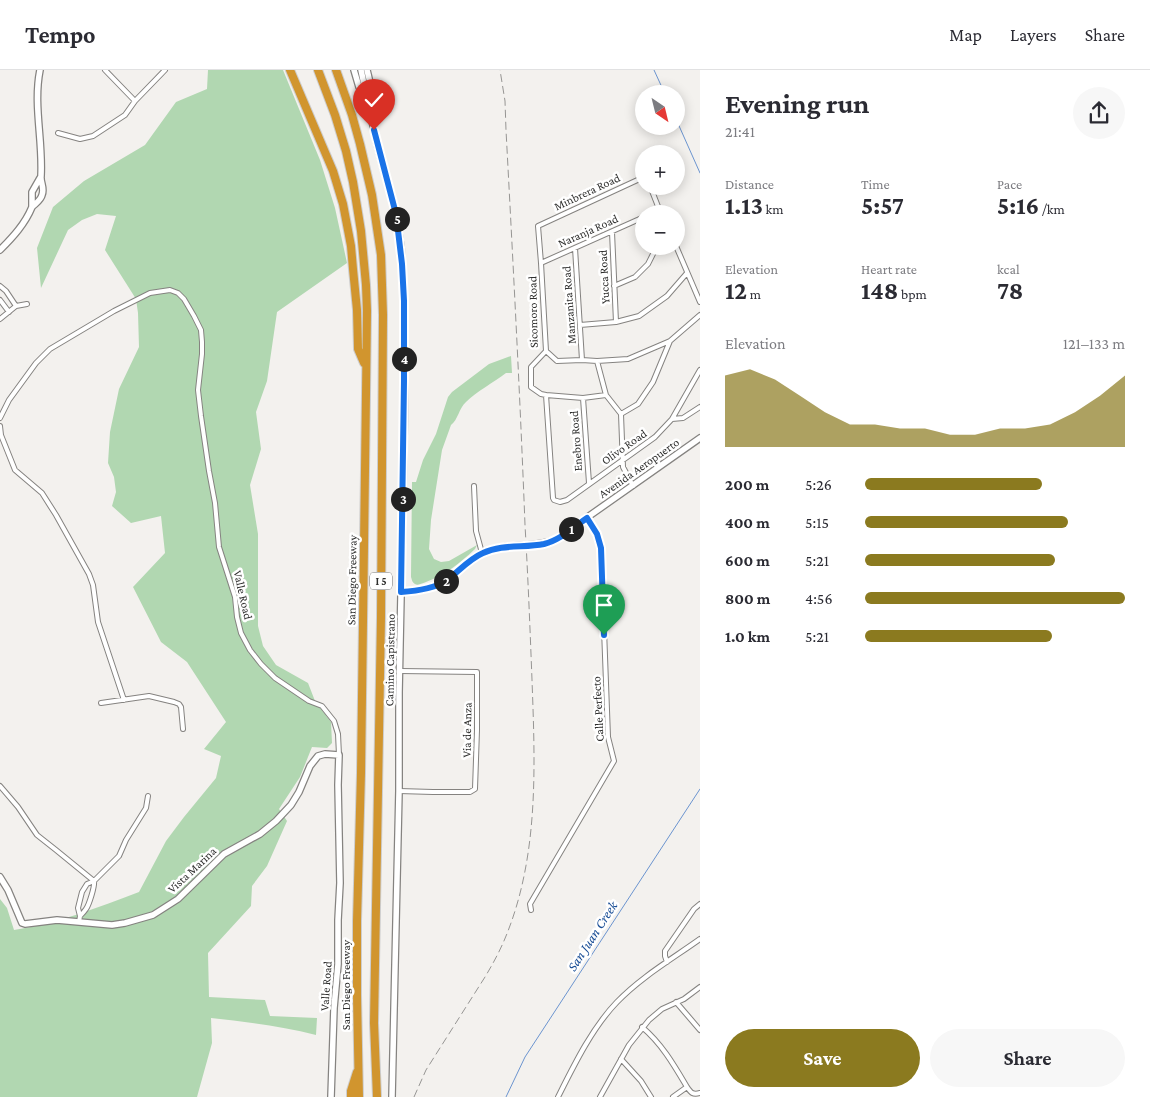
<!DOCTYPE html>
<meta charset="utf-8">
<style>
body{margin:0;font-family:"Crimson Pro",serif;background:#f7f7f7;color:#2b2b33;height:100vh;display:flex;flex-direction:column;font-size:19px;white-space:nowrap}
*{box-sizing:border-box;margin:0}
p{font-size:16px;color:#7c7c81}
.icon{flex:none;width:28px;height:28px;fill:none;stroke:currentColor;stroke-width:2;stroke-linecap:round;stroke-linejoin:round}
.map{position:relative;flex:1;overflow:hidden}
.drawer{display:flex;flex-direction:column;background:#fff;width:450px}
.drawer>*{flex:none}
.needle{width:32px;rotate:145deg}
.controls{position:absolute;left:635px;top:15px;display:grid;gap:10px}
.controls a{display:grid;place-items:center;width:50px;height:50px;border-radius:50%;background:#fff;box-shadow:0 2px 12px #0003;font-size:25px}
.pin{position:absolute;display:grid;place-items:center;width:42px;height:42px;color:#fff;margin:-51px -21px;border-radius:50% 50% 50% 0;rotate:-45deg;box-shadow:0 0 5px #0007}
.pin .icon{rotate:45deg}
.km{position:absolute;width:25px;height:25px;margin:-12px;border-radius:50%;background:#222;color:#fff;font-size:14px;line-height:25px;text-align:center}
.round{display:grid;place-items:center;flex:none;width:52px;height:52px;border-radius:26px;background:#f7f7f7}
.overview{display:flex;align-items:center;justify-content:space-between;height:85px;padding:0 25px}
h1{font-size:28px;font-weight:700;line-height:38px}
.figures{display:grid;grid-template-columns:repeat(3,1fr);gap:8px;height:85px;padding:5px 25px}
.figures div{display:grid;align-content:center}
.figures b{font-size:25px;font-weight:700}
.figures small{font-size:14px;font-weight:400}
.figures p{font-size:14px}
.chart{height:140px;padding:10px 25px}
.chart p{display:flex;justify-content:space-between}
.chart svg{width:100%;height:90px;margin-top:5px;fill:#8b7a1f;opacity:.7}
.action{display:flex;gap:10px;margin-top:auto;padding:10px 25px}
.action a{flex:1;height:58px;border-radius:30px;background:#8b7a1f;color:#fff;font-size:20px;font-weight:700;line-height:58px;text-align:center}
.action a+a{background:#f7f7f7;color:#2b2b33}
ul{padding:0 25px;list-style:none;font-size:16px}
li{display:grid;grid-template-columns:80px 60px 1fr;align-items:center;height:38px}
li i{height:12px;border-radius:6px;background:#8b7a1f}
header{display:flex;align-items:center;gap:30px;box-sizing:border-box;height:70px;padding:0 25px;background:#fff;border-bottom:1px solid #e1e1e2}
header strong{font-size:24px}
nav{display:flex;gap:28px;margin-inline-start:auto;font-size:18px}
main{display:flex;flex:1;min-height:0}
.map>svg:first-child{display:block}
</style>
<header>
<strong>Tempo</strong>
<nav><a>Map</a><a>Layers</a><a>Share</a></nav>
</header>
<main>
<div class="map">
<svg width="700" height="1027" viewBox="0 0 700 1027">
<rect width="100%" height="100%" fill="#f3f1ee"/>
<!-- green -->
<path fill="#b1d7b1" d="M208,0h75l37,90 15,48 12,55 -70,49 -10,69 -11,31 5,37 -11,36 8,49v92l5,20 13,19 32,18 7,18 16,21 1,21 -5,5 -15,-1 -12,30 -21,32 8,12 -20,45 -15,20 -1,20 -43,47 1,44 56,3 5,16 47,2 -1,17c-35,-9 -70,-13 -105,-17l1,25 -15,54h-197v-198l7,9 7,22c42,-6 85,-23 125,-38l27,-51 18,-24 32,-39 5,-22 -17,-7 22,-27 -39,-60 -26,-20 -28,-55 32,-34 -4,-37 -30,7 -19,-17 4,-14 -2,-15 -6,-14 2,-31 9,-43 20,-42 -1,-34 -2,-14 -31,-49 11,-34 -19,-2 -15,6 -14,10 -27,58 -4,-40 16,-41 31,-26 61,-36 31,-43 31,-13z
M511,286l1,17h-6c-12,9 -30,19 -40,29 -7,6 -8,18 -15,23l-9,25 -11,70 -2,29 5,10 7,3 8,-1 28,-16 -2,4c-16,15 -29,25 -49,33 -3,1 -8,4 -11,2 -3,-2 -3,-4 -4,-7l1,-95h4l7,-22 13,-26 12,-37 4,-5 37,-28z"/>
<g fill="none" stroke-linecap="round" stroke-linejoin="round">
<!-- stream -->
<path stroke="#6b94cf" stroke-width="1" d="M654,0l11,24
M676,49l24,54
M506,1027l19,-40 175,-268"/>
<defs>
<path id="street" d="M105,0l30,31
M58,63l22,6 13,-3 32,-21 10,-14 30,-31
M644,107l-106,49 3,37 5,88 -15,16v20l10,7 5,1 7,103 1,2 6,2 7,-2 88,-63 17,-18 11,-1 17,-11
M650,116l11,28
M650,144l10,-5
M612,162l4,90
M676,176l24,56
M575,178l7,112
M541,193l103,-46
M0,216l6,5 10,15
M614,216l21,-9 13,-13 9,-18
M0,230l9,12
M0,249l16,-13 11,-2
M580,255l36,-3 23,-6 28,-20 20,-23
M546,281l11,10 25,-1 15,1 31,-2 42,-18 30,-26
M597,291l9,34 15,19
M546,325l37,3 23,-3
M583,328l6,85
M0,348l9,-18 27,-37 14,-14 64,-38 36,-18 20,-3 8,3 6,6 10,17 7,14 1,12v12l-4,36 3,26 8,55 6,32 4,44 16,50 2,20 4,16 9,17 11,14 14,14 34,23 13,5 12,15 4,13 1,21
M672,349l28,-49
M0,356l1,9 14,35 27,23 14,22 33,59 4,11 5,37 26,78
M474,416l2,45 6,22
M633,416l-10,-19 -2,-53 17,-10 15,-22 17,-41
M101,633l48,-7 25,6 5,2 2,3 2,22
M0,716l18,21 19,28 19,15 38,31
M399,721l34,1h37l5,-3 2,-59v-58l-77,-1
M531,840l-1,-6 84,-143 -6,-24 -7,-189 -4,-14 -10,-16
M80,846c2,-2 4,-4 6,-7 3,-4 9,-23 8,-28
M79,852l1,-6 -2,-8 4,-16 5,-8 7,-3 25,-25 7,-16 20,-32 2,-12
M667,892l-2,-6v-5l29,-42 6,-5
M676,932l24,28
M642,957c20,17 32,38 45,60
M621,989l20,22 10,16
M558,1027c16,-32 34,-69 59,-95 24,-25 55,-43 83,-63
M600,1027l29,-52 20,-25 13,-11 22,-10 16,-12
M673,1027l14,-10c4,6 6,8 13,6"/>
<path id="secondary" d="M40,0c-7,35 3,70 1,106 -1,6 4,12 1,19 -1,5 -6,8 -10,12v-15l8,-14
M354,0l5,17 6,12
M361,0l16,74 19,70 5,33 3,54 1,80 -3,166 -3,145v99l-7,306
M367,0c3,13 6,21 2,35
M0,180c13,-13 25,-26 32,-43
M401,522c15,-1 32,-3 45,-11 12,-9 23,-21 37,-28 22,-11 48,-4 72,-13l145,-102
M0,807l8,13 14,33 3,1 32,-4 55,5 13,-2 28,-8 25,-16 46,-45 36,-20 16,-13 15,-16 8,-13 11,-26 8,-10 7,-2 14,1 -1,30 2,98 -2,37v44l-4,44 -3,89"/>
<path id="highway" d="M290,0l43,101 10,33 8,42 2,23 4,41 1,39 6,14
M318,0l17,45 11,36 7,31 8,49 5,54 1,26 -1,83 -5,379 -4,148v74l2,102
M336,0l16,45 8,29 12,51 9,60 2,60 -2,302 -7,406 3,74
M351,1027v-6l6,-19"/>
</defs>
<!-- street casing -->
<use href="#street" stroke="#858380" stroke-width="6"/>
<!-- secondary casing -->
<use href="#secondary" stroke="#858380" stroke-width="8"/>
<!-- highway casing -->
<use href="#highway" stroke="#cdcdcd" stroke-width="10"/>
<!-- street -->
<use href="#street" stroke="#fff" stroke-width="4"/>
<!-- secondary -->
<use href="#secondary" stroke="#fff" stroke-width="5.5"/>
<!-- highway -->
<use href="#highway" stroke="#d1952e" stroke-width="8"/>
<!-- rail -->
<path stroke="#969593" stroke-width="1" stroke-dasharray="8 4" stroke-linecap="butt" d="M414,1027l12,-27 59,-93c9,-15 17,-30 23,-46 31,-80 27,-168 24,-251 -2,-52 -4,-103 -7,-155 -5,-131 -12,-263 -19,-395l-1,-29 -5,-31"/>
</g>
<g fill="none" stroke-linecap="round" stroke-linejoin="round">
<defs>
<path id="route" d="M374,60l22,84 6,50 2,37v80l-3,211c15,-1 32,-3 45,-11 12,-9 23,-22 37,-28 19,-9 41,-5 61,-9 16,-4 30,-17 43,-26l10,16 4,14 3,87"/>
</defs>
<!-- route casing -->
<use href="#route" stroke="#fff" stroke-width="10"/>
<!-- route -->
<use href="#route" stroke="#1a73e8" stroke-width="6"/>
</g>
<g text-anchor="middle" dominant-baseline="central" stroke-width="5" stroke-linejoin="round" paint-order="stroke">
<!-- shield labels -->
<rect fill="#fff" stroke="#6d6d6d" stroke-width="1" x="370" y="502.5" width="22" height="17" rx="4"/>
<g font-size="11" font-weight="bold" fill="#2f2f2e">
<text x="381" y="511">I 5</text>
</g>
<!-- street labels -->
<g font-size="12" fill="#2f2f2e" stroke="#fff">
<text transform="translate(587 122) rotate(-25)">Minbrera Road</text>
<text transform="translate(588 161) rotate(-24)">Naranja Road</text>
<text transform="translate(604 207) rotate(-93)">Yucca Road</text>
<text transform="translate(569 235) rotate(-94)">Manzanita Road</text>
<text transform="translate(533 242) rotate(-91)">Sicomoro Road</text>
<text transform="translate(576 371) rotate(-94)">Enebro Road</text>
<text transform="translate(624 377) rotate(-35)">Olivo Road</text>
<text transform="translate(639 398) rotate(-35)">Avenida Aeropuerto</text>
<text transform="translate(352 510) rotate(-89)">San Diego Freeway</text>
<text transform="translate(243 525) rotate(77)">Valle Road</text>
<text transform="translate(390 590) rotate(-89)">Camino Capistrano</text>
<text transform="translate(598 639) rotate(-93)">Calle Perfecto</text>
<text transform="translate(467 660) rotate(-89)">Via de Anza</text>
<text transform="translate(192 800) rotate(-43)">Vista Marina</text>
<text transform="translate(346 915) rotate(-90)">San Diego Freeway</text>
<text transform="translate(326 916) rotate(-86)">Valle Road</text>
</g>
<!-- water labels -->
<g font-size="14" font-style="italic" fill="#1a4e96" stroke="#fff">
<text transform="translate(592 866) rotate(-57)">San Juan Creek</text>
</g>
</g>
</svg>
<div class="controls">
<a><svg class="needle" viewBox="-14 -14 28 28"><path d="M0-13l5 13h-10z" fill="#e53935"/><path d="M0 13l5-13h-10z" fill="#7c7c81"/></svg></a>
<a>+</a>
<a>−</a>
</div>
<div class="pin" style="left:604px;top:565px;background:#1e9e55"><svg class="icon" aria-label="arrive" viewBox="0 0 24 24"><path d="M6 21V4h12l-3 4 3 4H6"/></svg></div>
<div class="pin" style="left:374px;top:60px;background:#d93025"><svg class="icon" aria-label="check" viewBox="0 0 24 24"><path d="M5 12l5 5 9-10"/></svg></div>
<b class="km" style="left:571px;top:459px">1</b>
<b class="km" style="left:446px;top:511px">2</b>
<b class="km" style="left:403px;top:429px">3</b>
<b class="km" style="left:404px;top:289px">4</b>
<b class="km" style="left:397px;top:149px">5</b>
</div>
<section class="drawer">
<div class="overview"><div><h1>Evening run</h1><p>21:41</p></div><a class="round"><svg class="icon" aria-label="share" viewBox="0 0 24 24"><path d="M12 15V3M7 8l5-5 5 5M5 13v7h14v-7"/></svg></a></div>
<div class="figures">
<div><p>Distance</p><b>1.13<small> km</small></b></div>
<div><p>Time</p><b>5:57</b></div>
<div><p>Pace</p><b>5:16<small> /km</small></b></div>
</div>
<div class="figures">
<div><p>Elevation</p><b>12<small> m</small></b></div>
<div><p>Heart rate</p><b>148<small> bpm</small></b></div>
<div><p>kcal</p><b>78</b></div>
</div>
<div class="chart"><p><span>Elevation</span>121–133 m</p>
<svg viewBox="0 0 160 44" preserveAspectRatio="none"><path d="M0 44V9L10 6L20 11L30 19L40 27L50 33L60 33L70 35L80 35L90 38L100 38L110 35L120 35L130 33L140 27L150 19L160 9V44z"/></svg>
</div>
<ul>
<li><b>200 m</b>5:26<i style="width:68%"></i></li>
<li><b>400 m</b>5:15<i style="width:78%"></i></li>
<li><b>600 m</b>5:21<i style="width:73%"></i></li>
<li><b>800 m</b>4:56<i style="width:100%"></i></li>
<li><b>1.0 km</b>5:21<i style="width:72%"></i></li>
</ul>
<div class="action"><a>Save</a><a>Share</a></div>
</section>
</main>
